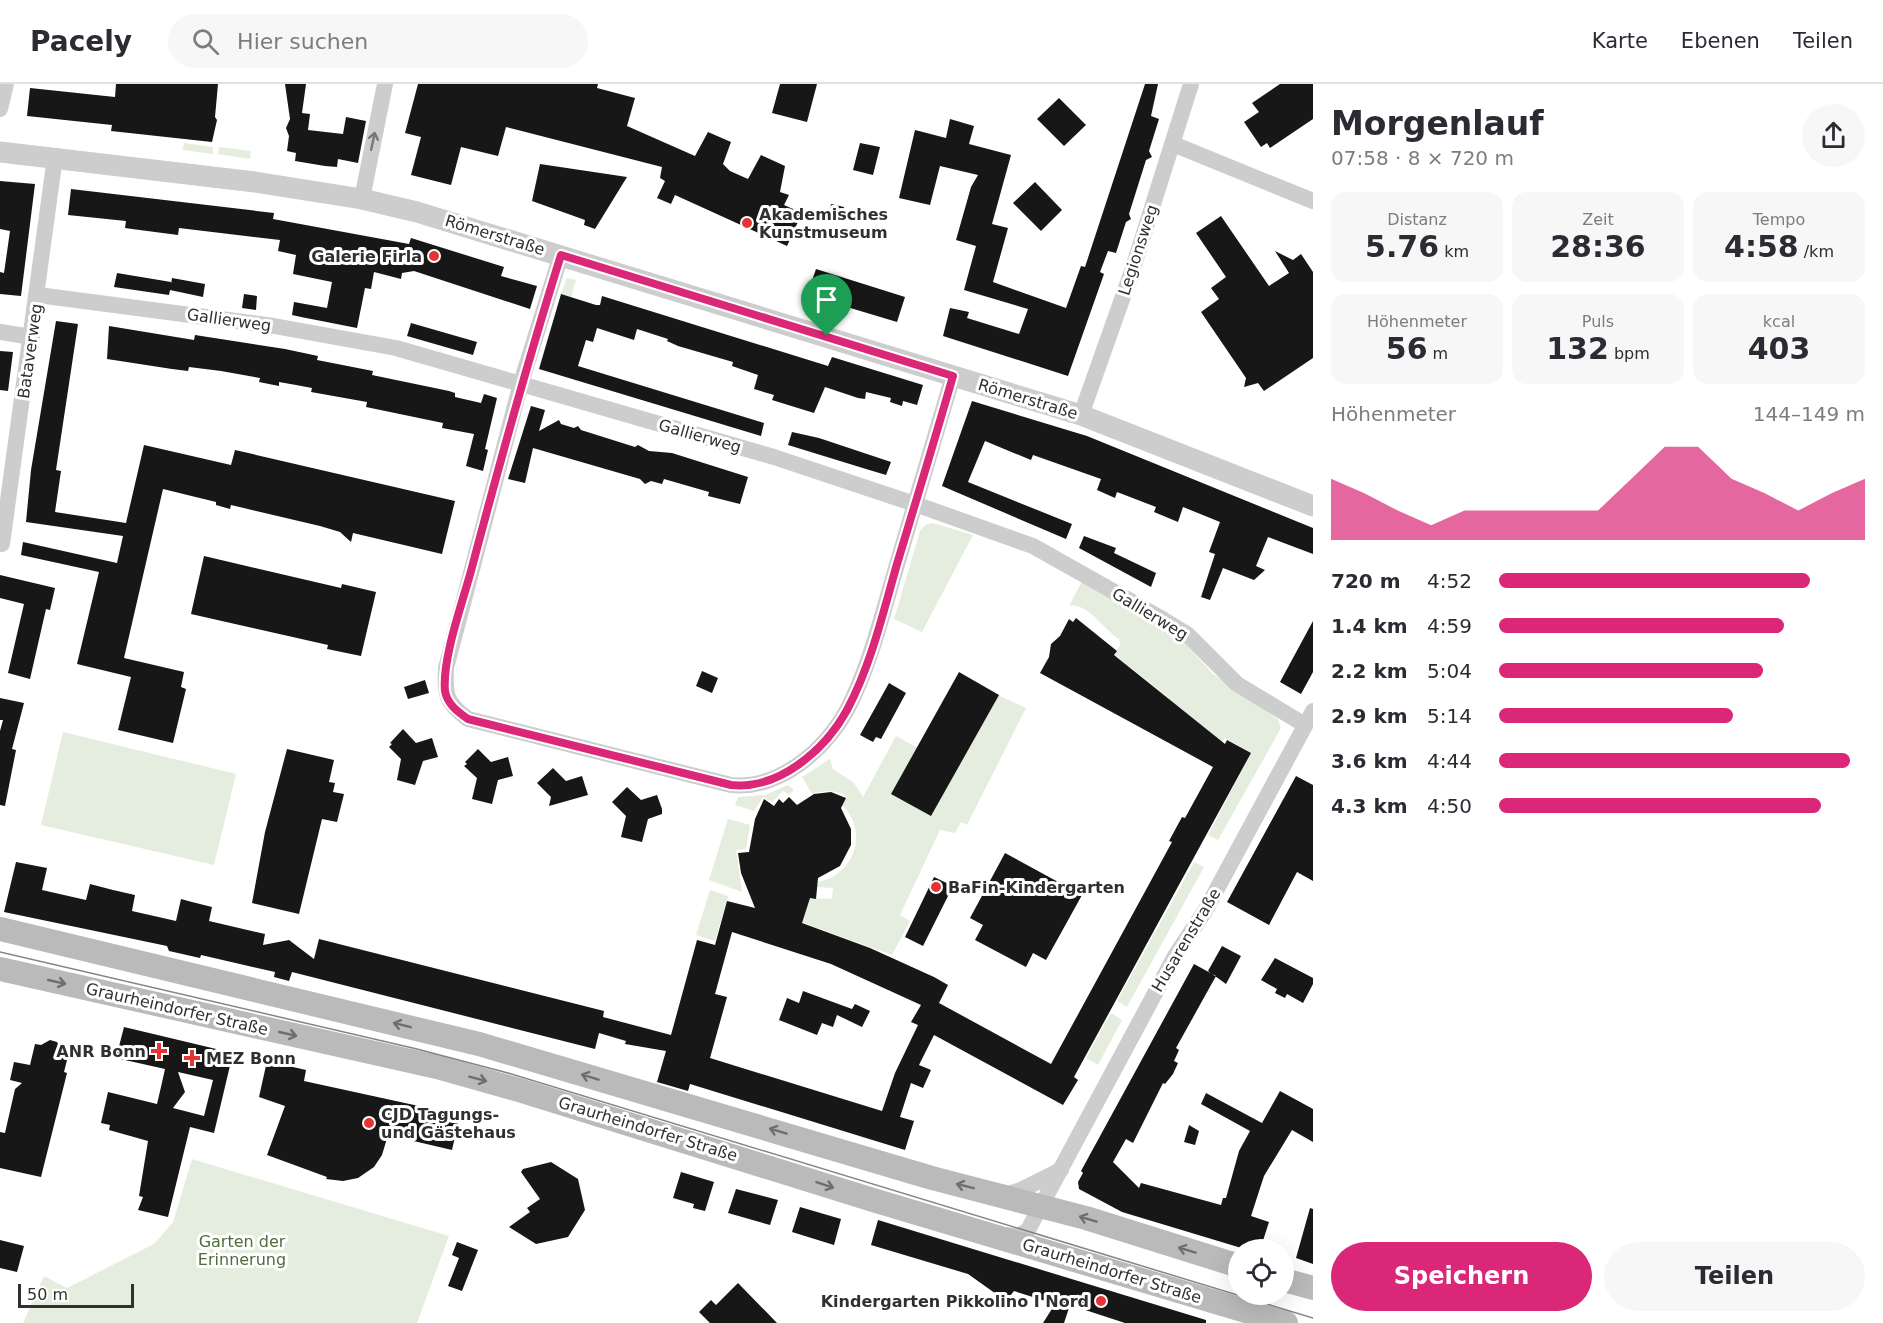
<!DOCTYPE html>
<html lang="de">
<meta charset="utf-8">
<style>
body{margin:0;font-family:"DejaVu Sans",sans-serif;background:#f7f7f7;color:#2b2b33;height:100vh;display:flex;flex-direction:column;font-size:22px;white-space:nowrap}
*{box-sizing:border-box;margin:0}
p{font-size:20px;color:#7c7c81}
.icon{flex:none;width:33px;height:33px;fill:none;stroke:currentColor;stroke-width:2;stroke-linecap:round;stroke-linejoin:round}
.map{position:relative;flex:1;overflow:hidden}
.side{display:flex;flex-direction:column;background:#fff;width:570px}
.side>*{flex:none}
.buttons{position:absolute;left:1228px;top:1155px;display:grid;gap:12px}
.buttons a{display:grid;place-items:center;width:66px;height:66px;border-radius:50%;background:#fff;box-shadow:0 6px 24px #0002;font-size:30px}
.scale{position:absolute;left:18px;bottom:15px;width:116px;box-sizing:border-box;padding-left:6px;border:3px solid #303030;border-top:0;font-size:16px;line-height:21px;white-space:nowrap;color:#303030;-webkit-text-stroke:4px #fff;paint-order:stroke}
.pin{position:absolute;display:grid;place-items:center;width:51px;height:51px;color:#fff;margin:-62px -26px;border-radius:50% 50% 50% 0;rotate:-45deg;box-shadow:0 0 6px #0007}
.pin .icon{rotate:45deg}
.round{display:grid;place-items:center;flex:none;width:63px;height:63px;border-radius:32px;background:#f7f7f7}
.summary{display:flex;align-items:center;justify-content:space-between;height:102px;padding:0 18px}
h1{font-size:33px;font-weight:700;line-height:45px}
.stats{display:grid;grid-template-columns:repeat(3,1fr);gap:9px;height:102px;padding:6px 18px}
.stats div{display:grid;align-content:center;border-radius:15px;background:#f7f7f7;text-align:center}
.stats b{font-size:30px;font-weight:700}
.stats small{font-size:16px;font-weight:400}
.stats p{font-size:16px}
.chart{height:168px;padding:12px 18px}
.chart p{display:flex;justify-content:space-between}
.chart svg{width:100%;height:108px;margin-top:6px;fill:#db2777;opacity:.7}
.primary-button{display:flex;gap:12px;margin-top:auto;padding:12px 18px}
.primary-button a{flex:1;height:69px;border-radius:36px;background:#db2777;color:#fff;font-size:24px;font-weight:700;line-height:69px;text-align:center}
.primary-button a+a{background:#f7f7f7;color:#2b2b33}
ul{padding:0 18px;list-style:none;font-size:20px}
li{display:grid;grid-template-columns:96px 72px 1fr;align-items:center;height:45px}
li i{height:15px;border-radius:8px;background:#db2777}
header{display:flex;align-items:center;gap:36px;box-sizing:border-box;height:84px;padding:0 30px;background:#fff;border-bottom:2px solid #e1e1e2}
header strong{font-size:28px}
nav{display:flex;gap:33px;margin-inline-start:auto;font-size:21px}
.search{width:420px;height:54px;background:#f7f7f7;display:flex;align-items:center;gap:15px;box-sizing:border-box;padding:0 21px;border-radius:33px;color:#7c7c81;font-size:22px}
main{display:flex;flex:1;min-height:0}
.map>svg:first-child{display:block}
</style>
<header>
<strong>Pacely</strong>
<div class="search"><svg class="icon" aria-label="search" viewBox="0 0 24 24"><circle cx="10" cy="10" r="6"/><path d="M15 15l6 6"/></svg>Hier suchen</div>
<nav><a>Karte</a><a>Ebenen</a><a>Teilen</a></nav>
</header>
<main>
<div class="map">
<svg width="1313" height="1239" viewBox="0 0 1313 1239">
<rect width="100%" height="100%" fill="#fff"/>
<!-- green -->
<path fill="#e5edde" d="M184,59l29,4v7l-30,-4z
M219,63l32,4 -1,8 -32,-5z
M567,194l9,2 -5,17 -10,-3z
M933,439l40,12 -51,97 -28,-13 26,-88 5,-6z
M1082,497l102,61 29,32 65,45 3,9 -63,112 -10,-5 43,-82 -26,-15 -6,9 -16,-8 5,-9 -33,-26 -4,4 -6,-5 4,-5 -55,-44 6,-9 -1,-6c-15,-9 -32,-37 -50,-33z
M998,611l28,13 -59,117 -6,-3 -6,11 -15,-3 -40,85 10,6 -18,34 -91,-33 7,-24 24,1 1,-11 -16,-1 1,-5c37,-7 51,-51 24,-77l4,-8c-10,-8 -22,-6 -34,-3l-10,-17 28,-18 3,10 21,14 9,14 33,-61 22,12z
M63,648l173,42 -22,91 -173,-40z
M788,701l6,5 -5,5 -6,-4 -11,11 -9,-5 -9,14 -19,-6 3,-8 27,-2z
M728,735l22,6 -4,24 -10,1 6,42 -33,-12z
M1194,778l10,5 -77,140 -10,-6z
M710,806l18,6 -13,45 -19,-6z
M1111,929l11,7 -24,45 -12,-7z
M192,1075l257,77 -32,87h-394l21,-47 23,12 87,-44 19,-22z"/>
<!-- building -->
<path fill="#171717" fill-rule="evenodd" d="M116,0h102l-3,33 2,3 -5,22 -101,-11 1,-6 -85,-9 3,-28 85,9z
M285,0h21l-4,29 8,1 -2,16 35,4 3,-17 20,4 -8,42 -20,-4 -1,8 -12,-1 -30,-5 1,-8 -9,-2 2,-15 -3,-8 4,-9z
M418,0h180l-1,4 38,10 -8,28 68,30 13,-24 23,10 -8,22 7,7 18,8 13,-24 24,11 -5,26 9,3 -5,10 18,8 -15,33 -112,-51 -4,9 -14,-6 8,-17 -5,-3 2,-11 -156,-40 -8,29 -37,-9 -10,38 -40,-10 10,-38 -16,-4z
M780,0h37l-10,38 -35,-9z
M1145,0h13l-7,32 8,3 -10,32 3,6 -6,3 -17,54 2,5 -5,3 -10,31 -8,-2 -8,21 4,2 -36,102 -125,-40 7,-28 19,4 -2,6 52,16 9,-25 -64,-19 12,-44 -20,-6 15,-53 7,-12 -38,-9 -10,39 -31,-7 16,-68 31,8 4,-19 24,7 -5,18 42,11 -19,69 16,4 -15,54 73,26 15,-42 4,1z
M1280,0h33v35l-43,29 -3,-5 -6,4 -17,-25 15,-10 -7,-9z
M1059,14l27,27 -22,21 -27,-27z
M860,59l20,4 -7,28 -20,-5z
M540,80l87,13 -32,52 -11,-4 1,-5 -53,-19z
M0,97l35,3 -14,112 -21,-2v-22l4,1 6,-42 -10,-2z
M1035,98l27,28 -21,21 -28,-28z
M71,105l203,24 -1,6 136,25 2,-6 93,29 -3,9 36,10 -7,23 -116,-38 -12,2 -1,6 -27,-7 -3,17 -6,-1 -8,40 -56,-11 -9,-2 2,-13 33,6 5,-26 -39,-8 3,-19 -18,-4 2,-11 -101,-12 -1,7 -46,-6 -7,-1 1,-7 -58,-6z
M831,120l13,3 -3,13 -13,-3z
M1221,132l48,70 20,-13 -14,-22 18,9 8,-6 12,18v86l-49,33 -6,-8 -14,4 2,-9 -45,-66 18,-13 -8,-11 15,-11 -30,-44z
M816,185l89,28 -8,25 -90,-27z
M117,189l54,9v2l1,-6 33,6 -2,13 -33,-7 -1,5 -55,-8z
M244,210l13,2 -1,14 -14,-2z
M561,210l35,11h4l2,-9 226,70 4,-9 91,28 -6,20 -14,-4 -1,5 -12,-4 1,-4 -25,-6 -1,7 -7,-1 -33,-11 -11,26 -42,-13 2,-5 -20,-6 4,-14 -26,-9 1,-4 -55,-16 -11,-5 1,-2 -31,-10 -3,11 -37,-12 -4,14 -7,-2 -8,26 186,57 -3,13 -222,-67z
M56,237l22,3 -22,146 5,1 -6,41 71,11 18,-78 87,20 4,-15 220,51 -13,53 -89,-21 -2,9 -11,-10 -20,-6 -89,-21 -1,4 -14,-4v-3l-53,-13 -39,169 60,14 -3,15 5,2 -13,54 -55,-13 13,-53 -54,-13 22,-92 -78,-17 2,-13 94,21 6,-27 -97,-14 5,-52z
M411,239l66,19 -4,13 -66,-19z
M109,242l85,14 1,-5 90,14 33,7 -1,4 56,11 -1,4 77,16 6,2v4l26,6 3,-9 13,4 -12,51 3,1 -5,21 -17,-5 8,-32 -32,-6 1,-5 -77,-16 1,-5 -56,-10 1,-4 -16,-3 -17,-3v4l-20,-4 1,-4 -39,-7 -32,-4 -1,4 -16,-2 -65,-10z
M0,267l13,1 -5,39 -8,-1z
M972,317l115,35 226,92v26l-45,-17 -12,29 9,4 -11,10 -31,-12 -13,32 -9,-3 14,-43 -6,-2 11,-30 -37,-15 -5,15 -24,-10 2,-5 -39,-15 -2,6 -18,-8 4,-11 -68,-24 -2,5 -46,-19 -17,41 104,42 -6,15 -124,-53z
M531,322l14,4 -6,21 20,-11 2,4 13,4 4,-2 3,4 54,17 3,-2 11,6 23,2 76,24 -8,27 -32,-8 1,-4 -45,-13 -2,5 -11,-3 -6,3 -5,-5 -107,-31 -8,35 -17,-4z
M792,348l27,6 72,24 -5,13 -20,-6 -78,-24z
M1084,452l32,12 -2,5 42,20 -5,14 -72,-39z
M204,472l137,32 1,-4 34,8 -15,64 -34,-7 1,-4 -137,-31z
M0,491l55,13 -5,22 -4,-1 -16,70 -22,-6 16,-69 -24,-6z
M1076,534l41,33 -3,4 111,89 2,-4 24,13 -177,324 4,3 -15,25 -129,-70 -15,30 12,5 -8,18 -12,-5 -11,34 14,4 -9,29 -215,-66 -2,7 -31,-9 9,-31 -41,-7 1,-3 -27,-8 -4,16 -303,-77 -3,9 -15,-4 1,-5 -74,-17 -1,3 -31,-7 -2,-5 -163,-34 12,-50 31,6 -5,22 44,10 4,-16 23,6 22,5 -3,16 44,10 5,-22 11,3 20,5 -3,14 56,13 -2,11 26,-5 25,19 5,-20 285,72 -1,6 68,18 26,-95 18,5 12,-44 28,7 -14,-35 -3,-20 11,-1 6,-33 9,-20 10,7 5,-7 4,4 6,-6 8,8 17,-11 17,-2 15,6 -5,10 10,21v16l-11,21 -22,12 -2,21 -6,-1 -8,25 68,25 64,29 14,8 -9,18 112,61 121,-222 -3,-1 13,-24 3,1 28,-51 -173,-94 9,-16 2,-13 9,-8 9,-17 4,3zM732,848l99,32 90,41 -10,17 7,3 -23,48 -13,38 -172,-53 17,-61 -12,-3z
M1313,537v51l-12,22 -21,-12z
M702,587l16,7 -6,15 -16,-7z
M959,588l40,23 -68,121 -40,-22z
M425,596l4,13 -21,6 -4,-12z
M889,599l17,10 -25,46 -5,-2 -3,5 -13,-7z
M0,614l24,5 -12,46 4,1 -11,56 -5,-1v-74l3,-11h-3z
M403,645l13,14 16,-5 6,19 -15,4 -8,24 -18,-5 4,-21 -12,-12 3,-3 -2,-1z
M287,665l47,11 -5,22 6,1 -2,9 11,2 -7,28 -15,-3 -23,95 -47,-11 13,-71z
M478,665l13,13 17,-5 5,19 -15,4 -6,24 -20,-5 5,-21 -13,-12 3,-2 -2,-2z
M553,684l13,13 16,-5 6,19 -39,11 2,-9 -14,-14z
M1296,692l17,9v96l-16,-9 -28,53 -42,-23z
M627,703l14,13 16,-5 5,14v5l-14,5 -6,23 -21,-5 5,-21 -14,-14z
M1005,769l77,42 -36,65 -13,-7 -7,14 -51,-27 8,-15 -13,-7z
M934,793l19,9 -30,60 -18,-9z
M1222,862l19,10 -15,28 -18,-13z
M1275,874l38,20v6l-10,19 -16,-9 -2,4 -10,-5 2,-4 -16,-9z
M1194,880l22,12 -40,72 3,2 -5,11 4,2 -5,11 -8,10 -2,-1 -30,60 -7,-4 -13,23 26,26 2,-5 80,22 2,-7h3l13,-47 11,-20 -49,-27 5,-11 56,30 18,-32 33,18v33l-21,-12 -28,46 -13,40 18,6 -9,28h-12l-126,-38 -43,-23 -1,-7 5,-9 -2,-2z
M803,907l49,18 3,-5 15,7 -8,16 -25,-12 -4,12 -11,-4 -5,12 -38,-15 8,-22 12,5z
M124,943l109,26 -19,80 -24,-6 -22,90 -30,-7 5,-13 -4,-1 9,-55 -39,-11 1,-5 -9,-2 7,-31 49,12 4,-17 4,-18 -49,-11zM178,988l35,8 -9,36 -31,-8 12,-16z
M50,956l7,2 4,8 8,2 -5,20 3,1 -26,104 -41,-9v-36l5,1 10,-44 7,-6 -12,-3 4,-18 16,3 5,-21 6,1z
M267,977l39,9 -2,11 156,34 -8,35 -64,-15 -6,20 -8,12 -16,11 -15,3 -17,-2 1,-2 -60,-22 18,-49 -26,-9z
M1189,1041l10,6 -4,14 -11,-3z
M551,1078l27,17 7,31 -17,27 -32,7 -27,-17 21,-15 -3,-4 13,-9 -19,-27 2,-3z
M681,1088l33,10 -9,29 -12,-3 1,-4 -21,-6z
M736,1105l42,11 -8,25 -42,-12z
M800,1123l41,12 -7,26 -42,-13z
M1310,1124l3,1v55l-17,-6z
M878,1136l328,100v3h-81l-55,-18 -6,18h-21l12,-19 -41,-13 -8,10 -38,-27 -97,-29z
M0,1156l24,6 -7,26 -17,-4z
M457,1158l21,8 -16,41 -14,-5 11,-28 -7,-3z
M738,1199l39,40h-67l-11,-11 12,-12 5,5z"/>
<g fill="none" stroke-linecap="round" stroke-linejoin="round">
<!-- minor -->
<path stroke="#cdcdcd" stroke-width="16" d="M0,25l6,-25
M1173,60l140,57
M362,115l23,-115
M561,171l-40,128 -75,285c-1,27 -1,34 22,51l263,66c48,5 94,-35 116,-75 23,-44 35,-95 49,-142 19,-64 38,-128 57,-192
M38,211l236,31 122,22 378,109 141,47 118,42 131,74 23,14 50,50 68,41
M0,248l32,5
M1081,331l51,-144 59,-187
M2,460l53,-387
M1002,1112l19,-6 40,-20
M1004,1151l15,1 9,-6 147,-274 30,-45 108,-200"/>
<!-- tertiary -->
<path stroke="#cdcdcd" stroke-width="21" d="M0,68l255,30 107,17 55,13 664,203 232,91"/>
<!-- secondary -->
<path stroke="#bababa" stroke-width="24" d="M0,845l479,115 453,134 154,40 153,48
M0,885l437,98 82,23 354,110 413,123
M1284,1196l29,8"/>
<!-- tram -->
<path stroke="#858585" stroke-width="1.5" d="M0,868l417,97 91,24 805,245"/>
</g>
<!-- one-way arrows -->
<defs><path id="oneway-shaft" d="M-6 0H5M1.5-3L5.5 0L1.5 3" fill="none" stroke-width="1.6" stroke-linecap="round" stroke-linejoin="round" transform="scale(1.5)"/></defs>
<use stroke="#777" href="#oneway-shaft" transform="translate(373 57) rotate(-78)"/>
<g stroke="#6e6e6e">
<use href="#oneway-shaft" transform="translate(57 898) rotate(13)"/>
<use href="#oneway-shaft" transform="translate(402 941) rotate(-166)"/>
<use href="#oneway-shaft" transform="translate(288 950) rotate(13)"/>
<use href="#oneway-shaft" transform="translate(590 993) rotate(-163)"/>
<use href="#oneway-shaft" transform="translate(478 995) rotate(15)"/>
<use href="#oneway-shaft" transform="translate(778 1047) rotate(-163)"/>
<use href="#oneway-shaft" transform="translate(825 1101) rotate(18)"/>
<use href="#oneway-shaft" transform="translate(965 1102) rotate(-166)"/>
<use href="#oneway-shaft" transform="translate(1088 1135) rotate(-163)"/>
<use href="#oneway-shaft" transform="translate(1187 1166) rotate(-163)"/>
</g>
<g fill="none" stroke-linecap="round" stroke-linejoin="round">
<defs>
<path id="route" d="M561,171l392,121c-18,63 -37,125 -56,188 -14,49 -26,101 -50,146 -22,40 -68,80 -116,75l-263,-66c-10,-7 -21,-15 -23,-28 -3,-32 17,-87 26,-120 28,-106 57,-211 90,-316z"/>
</defs>
<!-- route casing -->
<use href="#route" stroke="#fff" stroke-width="12"/>
<!-- route -->
<use href="#route" stroke="#db2777" stroke-width="8"/>
</g>
<!-- markers -->
<g fill="#e63333" stroke="#fff" stroke-width="2">
<circle cx="747" cy="139" r="6"/>
<circle cx="434" cy="172" r="6"/>
<circle cx="936" cy="803" r="6"/>
<path d="M156 958h6v6h6v6h-6v6h-6v-6h-6v-6h6z"/>
<path d="M189 965h6v6h6v6h-6v6h-6v-6h-6v-6h6z"/>
<circle cx="369" cy="1039" r="6"/>
<circle cx="1101" cy="1217" r="6"/>
</g>
<g text-anchor="middle" dominant-baseline="central" stroke-width="6" stroke-linejoin="round" paint-order="stroke">
<!-- poi labels -->
<g font-size="16" font-weight="bold" fill="#303030" stroke="#fff" text-anchor="start">
<text x="759" y="130">Akademisches<tspan x="759" dy="18">Kunstmuseum</tspan></text>
<text x="422" y="172" text-anchor="end">Galerie Firla</text>
<text x="948" y="803">BaFin-Kindergarten</text>
<text x="146" y="967" text-anchor="end">ANR Bonn</text>
<text x="206" y="974">MEZ Bonn</text>
<text x="381" y="1030">CJD Tagungs-<tspan x="381" dy="18">und Gästehaus</tspan></text>
<text x="1089" y="1217" text-anchor="end">Kindergarten Pikkolino I Nord</text>
</g>
<!-- street labels -->
<g font-size="16" fill="#303030" stroke="#fff">
<text transform="translate(495 151) rotate(17)">Römerstraße</text>
<text transform="translate(1138 166) rotate(-72)">Legionsweg</text>
<text transform="translate(229 236) rotate(8)">Gallierweg</text>
<text transform="translate(30 267) rotate(-82)">Bataverweg</text>
<text transform="translate(1028 315) rotate(17)">Römerstraße</text>
<text transform="translate(700 352) rotate(16)">Gallierweg</text>
<text transform="translate(1150 530) rotate(31)">Gallierweg</text>
<text transform="translate(1186 856) rotate(-59)">Husarenstraße</text>
<text transform="translate(177 925) rotate(13)">Graurheindorfer Straße</text>
<text transform="translate(648 1045) rotate(17)">Graurheindorfer Straße</text>
<text transform="translate(1112 1187) rotate(17)">Graurheindorfer Straße</text>
</g>
<!-- park labels -->
<g font-size="16" fill="#4f6c3c" stroke="#fff">
<text x="242" y="1157">Garten der<tspan x="242" dy="18">Erinnerung</tspan></text>
</g>
</g>
</svg>
<div class="buttons">
<a><svg class="icon" aria-label="locate" viewBox="0 0 24 24"><circle cx="12" cy="12" r="6"/><path d="M12 2v4M12 18v4M2 12h4M18 12h4"/></svg></a>
</div>
<div class="scale">50 m</div>
<div class="pin" style="left:827px;top:252px;background:#1e9e55"><svg class="icon" aria-label="arrive" viewBox="0 0 24 24"><path d="M6 21V4h12l-3 4 3 4H6"/></svg></div>
</div>
<section class="side">
<div class="summary"><div><h1>Morgenlauf</h1><p>07:58 · 8 × 720 m</p></div><a class="round"><svg class="icon" aria-label="share" viewBox="0 0 24 24"><path d="M12 15V3M7 8l5-5 5 5M5 13v7h14v-7"/></svg></a></div>
<div class="stats">
<div><p>Distanz</p><b>5.76<small> km</small></b></div>
<div><p>Zeit</p><b>28:36</b></div>
<div><p>Tempo</p><b>4:58<small> /km</small></b></div>
</div>
<div class="stats">
<div><p>Höhenmeter</p><b>56<small> m</small></b></div>
<div><p>Puls</p><b>132<small> bpm</small></b></div>
<div><p>kcal</p><b>403</b></div>
</div>
<div class="chart"><p><span>Höhenmeter</span>144–149 m</p>
<svg viewBox="0 0 160 44" preserveAspectRatio="none"><path d="M0 44V19L10 25L20 32L30 38L40 32L50 32L60 32L70 32L80 32L90 19L100 6L110 6L120 19L130 25L140 32L150 25L160 19V44z"/></svg>
</div>
<ul>
<li><b>720 m</b>4:52<i style="width:85%"></i></li>
<li><b>1.4 km</b>4:59<i style="width:78%"></i></li>
<li><b>2.2 km</b>5:04<i style="width:72%"></i></li>
<li><b>2.9 km</b>5:14<i style="width:64%"></i></li>
<li><b>3.6 km</b>4:44<i style="width:96%"></i></li>
<li><b>4.3 km</b>4:50<i style="width:88%"></i></li>
</ul>
<div class="primary-button"><a>Speichern</a><a>Teilen</a></div>
</section>
</main>
